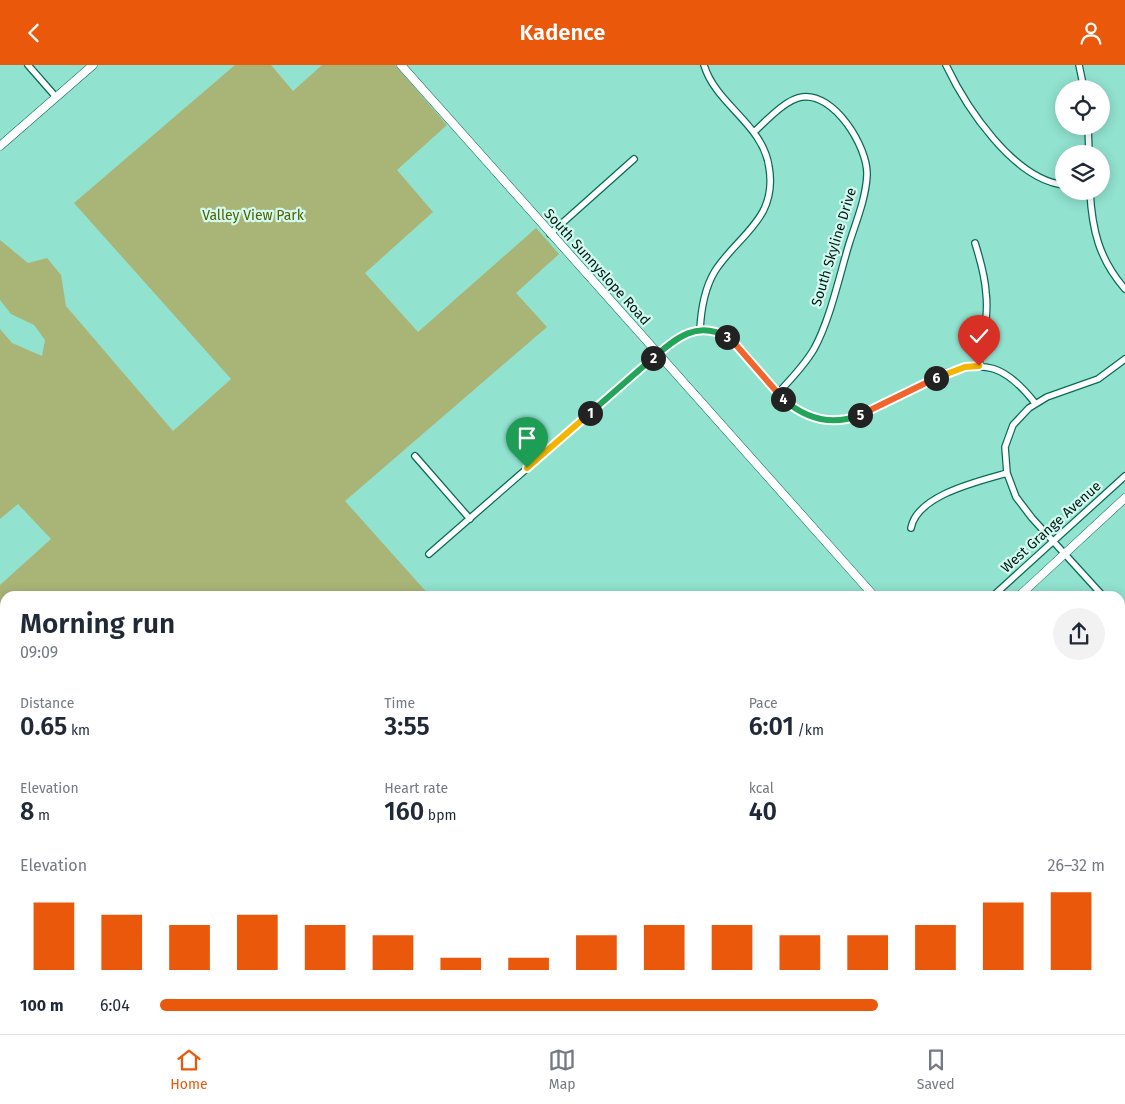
<!DOCTYPE html>
<meta charset="utf-8">
<style>
body{margin:0;font-family:"Fira Sans",sans-serif;background:#f2f2f3;color:#1f2937;height:100vh;display:flex;flex-direction:column;font-size:19px;white-space:nowrap}
*{box-sizing:border-box;margin:0}
p{font-size:16px;color:#747a83}
.icon{flex:none;width:28px;height:28px;fill:none;stroke:currentColor;stroke-width:2;stroke-linecap:round;stroke-linejoin:round}
.map{position:relative;flex:1;overflow:hidden}
.panel{position:absolute;left:0px;top:526px;width:1125px;height:444px;display:flex;flex-direction:column;background:#fff;border-radius:15px 15px 0 0;box-shadow:0 2px 12px #0003}
.panel>*{flex:none}
.tools{position:absolute;left:1055px;top:15px;display:grid;gap:10px}
.tools a{display:grid;place-items:center;width:55px;height:55px;border-radius:50%;background:#fff;box-shadow:0 2px 12px #0003;font-size:25px}
.pin{position:absolute;display:grid;place-items:center;width:42px;height:42px;color:#fff;margin:-51px -21px;border-radius:50% 50% 50% 0;rotate:-45deg;box-shadow:0 0 5px #0007}
.pin .icon{rotate:45deg}
.km{position:absolute;width:25px;height:25px;margin:-12px;border-radius:50%;background:#222;color:#fff;font-size:14px;line-height:25px;text-align:center}
.round{display:grid;place-items:center;flex:none;width:52px;height:52px;border-radius:26px;background:#f2f2f3}
.overview{display:flex;align-items:center;justify-content:space-between;height:85px;padding:0 20px}
h1{font-size:28px;font-weight:600;line-height:38px}
.metrics{display:grid;grid-template-columns:repeat(3,1fr);gap:8px;height:85px;padding:5px 20px}
.metrics div{display:grid;align-content:center}
.metrics b{font-size:25px;font-weight:600}
.metrics small{font-size:14px;font-weight:400}
.metrics p{font-size:14px}
.chart{height:140px;padding:10px 20px}
.chart p{display:flex;justify-content:space-between}
.chart svg{width:100%;height:90px;margin-top:5px;stroke:#ea580c;stroke-width:6}
ul{padding:0 20px;list-style:none;font-size:16px}
li{display:grid;grid-template-columns:80px 60px 1fr;align-items:center;height:38px}
li i{height:12px;border-radius:6px;background:#ea580c}
header{display:flex;justify-content:space-between;align-items:center;height:65px;padding:0 20px;background:#ea580c;color:#fff;font-size:22px;font-weight:600}
.tab-bar{display:flex;justify-content:space-around;align-items:center;height:70px;border-top:1px solid #e0e1e3;background:#fff;font-size:14px;color:#747a83}
.tab-bar a{display:grid;justify-items:center;gap:2px}
.tab-bar .selected{color:#ea580c}
.map>svg:first-child{display:block}
</style>
<header><svg class="icon" aria-label="back" viewBox="0 0 24 24"><path d="M15 5l-7 7 7 7"/></svg>Kadence<svg class="icon" aria-label="person" viewBox="0 0 24 24"><circle cx="12" cy="8" r="4"/><path d="M4 21q1-7 8-7t8 7"/></svg></header>
<div class="map">
<svg width="1125" height="969" viewBox="0 0 1125 969">
<rect width="100%" height="100%" fill="#91e2cf"/>
<!-- green -->
<path fill="#a9b577" d="M235,0h36l22,26 29,-26h73l52,60 -50,45 36,42 -68,61 53,59 118,-104 23,26 -43,39 31,34 -202,174 85,95h-425v18l-5,-9v-20l51,-46 -33,-35 -18,15v-190l12,14 30,13 3,-16 -11,-15 -23,-11 -11,-14v-60l28,23 19,-5 14,17 5,31 107,125 58,-52 -157,-176z
M89,965h98l-7,4h-90z
M203,965h162l3,4h-164z"/>
<g fill="none" stroke-linecap="round" stroke-linejoin="round">
<defs>
<path id="street" d="M28,0l28,32
M946,0c20,42 67,114 118,120
M1079,0l5,24
M1088,61l1,28
M754,67c12,-11 32,-33 48,-35 32,-5 66,50 65,78 -1,23 -11,47 -18,69 -10,33 -19,76 -35,105 -10,17 -23,30 -36,44
M1090,126c2,39 9,68 35,98
M550,169l84,-75
M975,178c5,16 10,33 11,50 3,24 -4,49 -7,73
M700,265c1,-21 4,-41 15,-59 23,-36 63,-52 54,-104 -6,-43 -53,-62 -65,-102
M415,391l55,63
M911,463c6,-33 68,-47 96,-55
M429,489l236,-206c22,-18 38,-24 65,-9 20,17 34,41 54,60 35,34 67,21 105,2 17,-8 34,-17 51,-26 45,-17 66,-9 95,28
M993,531l132,-120
M1103,531l-71,-78 -16,-21 -9,-24 -2,-26 8,-22 16,-17 18,-11 51,-18 27,-20
M0,548l5,9
M1120,549l5,6
M1120,701l5,2
M0,717l5,-32
M1001,965l1,4"/>
<path id="secondary" d="M401,0l473,531
M0,81l93,-81
M1019,531l106,-98
M1120,803l5,5
M520,969l5,-4"/>
</defs>
<!-- street casing -->
<use href="#street" stroke="#0a6a5a" stroke-width="8"/>
<!-- secondary casing -->
<use href="#secondary" stroke="#0a6a5a" stroke-width="9"/>
<!-- street -->
<use href="#street" stroke="#fff" stroke-width="5.5"/>
<!-- secondary -->
<use href="#secondary" stroke="#fff" stroke-width="8"/>
</g>
<g fill="none" stroke-linecap="round" stroke-linejoin="round">
<defs>
<path id="split-1" d="M527,403l63,-55"/>
<path id="split-2" d="M590,348l63,-55"/>
<path id="split-3" d="M653,293c23,-20 44,-38 74,-21"/>
<path id="split-4" d="M727,272l9,8 47,54"/>
<path id="split-5" d="M783,334c23,20 49,27 77,16"/>
<path id="split-6" d="M860,350l76,-37"/>
<path id="split-7" d="M936,313l29,-11 14,-1"/>
</defs>
<!-- split-1 casing -->
<use href="#split-1" stroke="#fff" stroke-width="10"/>
<!-- split-2 casing -->
<use href="#split-2" stroke="#fff" stroke-width="10"/>
<!-- split-3 casing -->
<use href="#split-3" stroke="#fff" stroke-width="10"/>
<!-- split-4 casing -->
<use href="#split-4" stroke="#fff" stroke-width="10"/>
<!-- split-5 casing -->
<use href="#split-5" stroke="#fff" stroke-width="10"/>
<!-- split-6 casing -->
<use href="#split-6" stroke="#fff" stroke-width="10"/>
<!-- split-7 casing -->
<use href="#split-7" stroke="#fff" stroke-width="10"/>
<!-- split-1 -->
<use href="#split-1" stroke="#f5b400" stroke-width="6"/>
<!-- split-2 -->
<use href="#split-2" stroke="#22a559" stroke-width="6"/>
<!-- split-3 -->
<use href="#split-3" stroke="#22a559" stroke-width="6"/>
<!-- split-4 -->
<use href="#split-4" stroke="#f0652b" stroke-width="6"/>
<!-- split-5 -->
<use href="#split-5" stroke="#22a559" stroke-width="6"/>
<!-- split-6 -->
<use href="#split-6" stroke="#f0652b" stroke-width="6"/>
<!-- split-7 -->
<use href="#split-7" stroke="#f5b400" stroke-width="6"/>
</g>
<g text-anchor="middle" dominant-baseline="central" stroke-width="4.5" stroke-linejoin="round" paint-order="stroke">
<!-- park labels -->
<g font-size="14" fill="#535f00" stroke="#d3faef">
<text x="253" y="150">Valley View Park</text>
</g>
<!-- street labels -->
<g font-size="14" fill="#011914" stroke="#d3faef">
<text transform="translate(834 182) rotate(-73)">South Skyline Drive</text>
<text transform="translate(597 202) rotate(48)">South Sunnyslope Road</text>
<text transform="translate(1051 462) rotate(-42)">West Grange Avenue</text>
</g>
</g>
</svg>
<div class="tools">
<a><svg class="icon" aria-label="locate" viewBox="0 0 24 24"><circle cx="12" cy="12" r="6"/><path d="M12 2v4M12 18v4M2 12h4M18 12h4"/></svg></a>
<a><svg class="icon" aria-label="layers" viewBox="0 0 24 24"><path d="M12 4l9 5-9 5-9-5zM3 14l9 5 9-5"/></svg></a>
</div>
<div class="pin" style="left:527px;top:403px;background:#1e9e55"><svg class="icon" aria-label="arrive" viewBox="0 0 24 24"><path d="M6 21V4h12l-3 4 3 4H6"/></svg></div>
<div class="pin" style="left:979px;top:301px;background:#d93025"><svg class="icon" aria-label="check" viewBox="0 0 24 24"><path d="M5 12l5 5 9-10"/></svg></div>
<b class="km" style="left:590px;top:348px">1</b>
<b class="km" style="left:653px;top:293px">2</b>
<b class="km" style="left:727px;top:272px">3</b>
<b class="km" style="left:783px;top:334px">4</b>
<b class="km" style="left:860px;top:350px">5</b>
<b class="km" style="left:936px;top:313px">6</b>
<section class="panel">
<div class="overview"><div><h1>Morning run</h1><p>09:09</p></div><a class="round"><svg class="icon" aria-label="share" viewBox="0 0 24 24"><path d="M12 15V3M7 8l5-5 5 5M5 13v7h14v-7"/></svg></a></div>
<div class="metrics">
<div><p>Distance</p><b>0.65<small> km</small></b></div>
<div><p>Time</p><b>3:55</b></div>
<div><p>Pace</p><b>6:01<small> /km</small></b></div>
</div>
<div class="metrics">
<div><p>Elevation</p><b>8<small> m</small></b></div>
<div><p>Heart rate</p><b>160<small> bpm</small></b></div>
<div><p>kcal</p><b>40</b></div>
</div>
<div class="chart"><p><span>Elevation</span>26–32 m</p>
<svg viewBox="0 0 160 44" preserveAspectRatio="none"><path d="M5 44V11M15 44V17M25 44V22M35 44V17M45 44V22M55 44V27M65 44V38M75 44V38M85 44V27M95 44V22M105 44V22M115 44V27M125 44V27M135 44V22M145 44V11M155 44V6"/></svg>
</div>
<ul>
<li><b>100 m</b>6:04<i style="width:76%"></i></li>
</ul>
</section>
</div>
<nav class="tab-bar">
<a class="selected"><svg class="icon" aria-label="home" viewBox="0 0 24 24"><path d="M3 11l9-7 9 7M6 9v11h12V9"/></svg>Home</a>
<a><svg class="icon" aria-label="map" viewBox="0 0 24 24"><path d="M3 6l6-2 6 2 6-2v14l-6 2-6-2-6 2zM9 4v14M15 6v14"/></svg>Map</a>
<a><svg class="icon" aria-label="saved" viewBox="0 0 24 24"><path d="M7 4h10v16l-5-4-5 4z"/></svg>Saved</a>
</nav>
